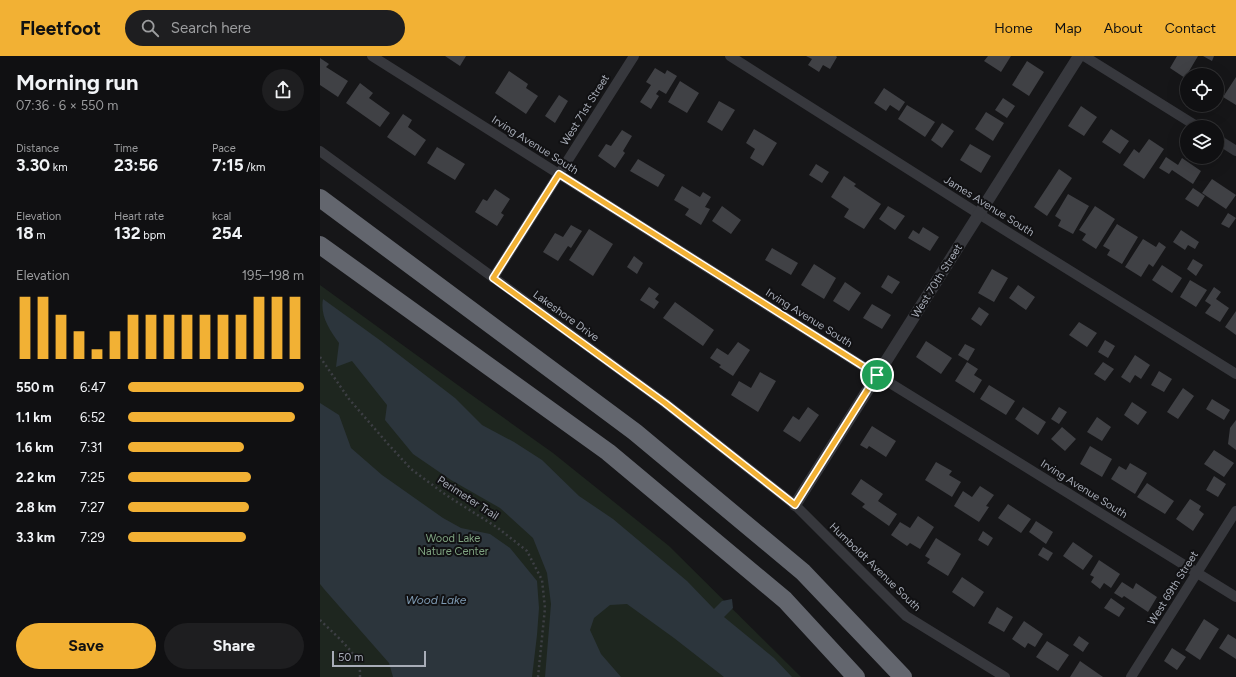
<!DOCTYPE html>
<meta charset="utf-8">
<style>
body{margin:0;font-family:Figtree,sans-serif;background:#1e1e20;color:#f1f3f6;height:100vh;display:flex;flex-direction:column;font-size:15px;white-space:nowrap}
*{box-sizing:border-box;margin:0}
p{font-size:13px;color:#9c9d9f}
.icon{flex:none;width:22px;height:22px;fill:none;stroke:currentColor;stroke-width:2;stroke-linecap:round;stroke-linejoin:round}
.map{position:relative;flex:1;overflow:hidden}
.drawer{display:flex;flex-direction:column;background:#101012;width:320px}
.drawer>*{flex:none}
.controls{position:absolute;left:860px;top:12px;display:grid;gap:8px}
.controls a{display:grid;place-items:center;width:44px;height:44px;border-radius:50%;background:#101012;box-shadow:0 4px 16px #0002,0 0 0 1px #303032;font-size:20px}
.scale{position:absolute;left:12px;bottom:10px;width:94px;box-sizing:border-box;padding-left:4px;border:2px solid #a8adb8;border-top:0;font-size:11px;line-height:14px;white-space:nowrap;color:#a8adb8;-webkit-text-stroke:3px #111113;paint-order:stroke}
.pin{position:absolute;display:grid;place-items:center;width:34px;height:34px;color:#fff;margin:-17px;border:2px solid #fff;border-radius:50%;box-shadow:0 1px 4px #0007}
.round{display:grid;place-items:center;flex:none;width:42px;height:42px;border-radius:21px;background:#1e1e20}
.headline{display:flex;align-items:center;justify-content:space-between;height:68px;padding:0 16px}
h1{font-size:22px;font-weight:700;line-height:30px}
.metrics{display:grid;grid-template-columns:repeat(3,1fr);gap:6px;height:68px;padding:4px 16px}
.metrics div{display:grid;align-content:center}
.metrics b{font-size:17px;font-weight:700}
.metrics small{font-size:11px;font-weight:400}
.metrics p{font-size:11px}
.chart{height:112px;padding:8px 16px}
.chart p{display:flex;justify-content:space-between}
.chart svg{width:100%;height:72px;margin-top:4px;stroke:#f2b134;stroke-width:6}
.cta{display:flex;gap:8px;margin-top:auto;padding:8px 16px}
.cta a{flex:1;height:46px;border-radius:24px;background:#f2b134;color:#111;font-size:16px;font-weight:700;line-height:46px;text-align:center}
.cta a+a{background:#1e1e20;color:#f1f3f6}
ul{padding:0 16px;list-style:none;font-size:13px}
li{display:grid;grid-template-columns:64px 48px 1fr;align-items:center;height:30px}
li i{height:10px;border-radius:5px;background:#f2b134}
header{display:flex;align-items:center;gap:24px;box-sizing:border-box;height:56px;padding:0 20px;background:#f2b134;color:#111}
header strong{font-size:19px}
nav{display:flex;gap:22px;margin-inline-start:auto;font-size:14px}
.search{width:280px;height:36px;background:#1e1e20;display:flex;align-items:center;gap:10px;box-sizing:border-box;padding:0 14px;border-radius:22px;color:#9c9d9f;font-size:15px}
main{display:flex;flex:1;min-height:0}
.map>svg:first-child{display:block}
</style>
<header>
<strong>Fleetfoot</strong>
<div class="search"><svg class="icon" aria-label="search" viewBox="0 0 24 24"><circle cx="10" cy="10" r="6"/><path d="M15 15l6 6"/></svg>Search here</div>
<nav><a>Home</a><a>Map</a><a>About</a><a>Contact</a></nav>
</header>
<main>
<section class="drawer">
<div class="headline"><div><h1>Morning run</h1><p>07:36 · 6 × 550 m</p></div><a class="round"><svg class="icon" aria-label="share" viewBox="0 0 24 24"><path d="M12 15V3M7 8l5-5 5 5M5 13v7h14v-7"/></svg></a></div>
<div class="metrics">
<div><p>Distance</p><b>3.30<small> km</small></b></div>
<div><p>Time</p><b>23:56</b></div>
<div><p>Pace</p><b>7:15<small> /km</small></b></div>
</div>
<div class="metrics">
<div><p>Elevation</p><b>18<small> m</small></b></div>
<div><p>Heart rate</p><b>132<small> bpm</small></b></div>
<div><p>kcal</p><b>254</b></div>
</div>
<div class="chart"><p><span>Elevation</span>195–198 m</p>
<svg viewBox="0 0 160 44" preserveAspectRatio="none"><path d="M5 44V6M15 44V6M25 44V17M35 44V27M45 44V38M55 44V27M65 44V17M75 44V17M85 44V17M95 44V17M105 44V17M115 44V17M125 44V17M135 44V6M145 44V6M155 44V6"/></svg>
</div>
<ul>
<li><b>550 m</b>6:47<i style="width:100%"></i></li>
<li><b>1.1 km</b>6:52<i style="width:95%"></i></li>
<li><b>1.6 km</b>7:31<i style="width:66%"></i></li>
<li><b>2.2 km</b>7:25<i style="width:70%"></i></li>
<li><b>2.8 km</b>7:27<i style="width:69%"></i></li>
<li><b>3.3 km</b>7:29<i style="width:67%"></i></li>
</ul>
<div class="cta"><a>Save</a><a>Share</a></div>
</section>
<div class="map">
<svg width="916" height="621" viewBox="0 0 916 621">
<rect width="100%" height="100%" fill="#161618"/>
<!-- green -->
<path fill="#1e261f" d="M0,229l146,106 87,62 116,93 132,131h-481z"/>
<!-- water -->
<path fill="#2c353c" d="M3,243l58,42 74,57 27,27 32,17 28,18 37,36 34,23 74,62 27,28 8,-8 10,-2 1,9 -9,9 50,41 18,19h-68l-50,-39 -47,-34 -17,1 -16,13 -4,12 11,24 20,23h-76l6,-73 -4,-31 -14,-35 -33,-30 -49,-28 -38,-26 -28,-34 2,-15 -35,-44 -16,6 3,-24c-10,-14 -19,-27 -16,-44z
M0,347l19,12 12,33 31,27 61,43 18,10 29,6 20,14 27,33 2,27 -2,27 -5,42h-139l-4,-14 -65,-74 -4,-5z"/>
<!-- building -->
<path fill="#404145" d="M125,0h21l-6,10z
M486,0h30l1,1 -7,12 -7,-4 -4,7 -11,-7 4,-6z
M668,0h23l-10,16 -17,-11z
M857,0h21l-13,22 -15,-10z
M883,0h11l-2,5z
M0,2l9,6 -3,3 22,14 -10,16 -18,-12z
M707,5l17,11 -15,24 -17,-11z
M335,12l10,6 2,-4 10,6 -11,18 -7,-4 -3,4 3,2 -8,13 -11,-7 11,-17 -5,-3z
M189,15l19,13 -2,4 12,8 -12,18 -31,-21z
M916,21v28l-13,-8z
M360,25l19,12 -12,20 -19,-11z
M40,27l13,10 -4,5 21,15 -10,14 -34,-24z
M564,32l21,14 -6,9 -9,-6 -4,6 -12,-8z
M239,39l9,6 -13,22 -10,-7z
M683,42l12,8 -8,12 -12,-8z
M399,45l16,9 -13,21 -15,-9z
M587,49l28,17 -10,15 -27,-18z
M761,50l16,11 -13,19 -16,-10z
M666,56l18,11 -11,18 -18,-12z
M83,58l9,6 -4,7 18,13 -11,16 -28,-19z
M622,67l12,8 -12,17 -11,-8z
M434,73l23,14 -14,23 -13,-8 5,-9 -9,-6z
M791,73l18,12 -9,13 -18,-12z
M302,74l10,6 -9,15 2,2 -10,15 -17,-12 8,-12 5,2z
M829,83l15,10 -20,30 -21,-14 11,-16 5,4z
M650,88l21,12 -10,17 -21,-13z
M117,91l28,17 -10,16 -28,-17z
M846,101l12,8 4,-7 19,13 -8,13 -21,-14 -3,4 -10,-6z
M318,103l27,16 -7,12 -28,-16z
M496,108l13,8 -7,11 -13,-8z
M739,113l13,9 -25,38 -13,-9z
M524,120l12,8 -2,2 27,18 -17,25 -20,-12 5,-8 -18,-12z
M892,123l24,16 -10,14 -24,-16z
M362,130l18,11 3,-5 8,5 -6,10 5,2 -9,16 -16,-10 4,-6 -15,-9z
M873,132l12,8 -7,11 -13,-8z
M175,133l15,10 -9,14 3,2 -7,11 -22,-14 8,-13 4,2z
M748,138l21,12 -16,28 -15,-8 3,-6 -6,-4z
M402,150l19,14 -10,14 -19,-13z
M568,150l17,10 -10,14 -16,-11z
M775,150l20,13 -19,30 -14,-9 4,-6 -7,-4z
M908,157l8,5 -7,10 -8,-4z
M797,168l21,13 -16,27 -15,-9 3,-5 -7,-4z
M251,169l11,6 -11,17 -3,-2 -10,15 -15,-9 12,-19 8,4z
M603,171l16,10 -9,14 -22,-13 5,-8 6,4z
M269,173l24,15 -20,32 -24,-16z
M861,174l18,12 -4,7 -7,-4 -3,5 -12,-8z
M823,183l13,8 3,-5 7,5 -13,20 -4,-3 -8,13 -16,-10z
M452,192l26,15 -7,12 -26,-15z
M314,200l9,7 -6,11 -10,-7z
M873,203l10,6 -7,11 -9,-7z
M494,208l22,14 -12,21 -23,-14z
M842,209l20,13 -10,15 -20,-13z
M672,213l16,9 -14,24 -16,-9z
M568,219l12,7 -8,12 -11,-7z
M870,224l17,10 -11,17 -16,-10z
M525,226l16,11 -12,18 -16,-10z
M698,229l17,12 -9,13 -17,-12z
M329,231l10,7 -4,5 4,3 -5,7 -14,-9z
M894,231l7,5 -5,7 13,9 -9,14 -15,-9 6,-8 -6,-4z
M355,246l39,28 -11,16 -40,-28z
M552,248l19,11 -9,14 -19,-11z
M659,251l10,7 -8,12 -10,-7z
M916,255v24l-11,-8z
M759,266l18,11 -10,14 -18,-12z
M785,284l10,6 -7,12 -10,-6z
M606,285l26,17 -11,16 -25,-17z
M418,286l12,8 -17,26 -14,-9 2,-2 -11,-7 7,-10 11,7z
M645,288l10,5 -7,12 -10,-6z
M815,299l15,10 -9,14 -6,-4 -5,8 -9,-6z
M647,306l11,7 -4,6 8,5 -8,13 -19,-12z
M783,306l11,7 -9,12 -11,-7z
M839,315l13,8 -8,13 -13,-7z
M440,316l16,9 -18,31 -27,-17 8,-14 12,7z
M669,329l26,16 -9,14 -26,-16z
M863,332l11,8 -16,23 -11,-7z
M892,343l18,11 -6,10 -18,-11z
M812,346l15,10 -9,13 -14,-10z
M488,351l11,8 -19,27 -17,-11 10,-15 6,4z
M703,351l23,15 -8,13 -23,-16z
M739,351l8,5 -8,12 -8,-5z
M777,361l14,10 -9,14 -15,-9z
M916,364v30l-8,-6 2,-16z
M552,370l24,15 -10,16 -17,-11 -2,3 -7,-4z
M742,371l14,12 -11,12 -14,-12z
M770,390l22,13 -10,18 -22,-13z
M894,394l20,13 -10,14 -20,-13z
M616,406l16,9 -3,4 12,7 -9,15 -27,-17z
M810,407l17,10 -12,21 -24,-15 8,-13 7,4z
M894,420l12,8 -8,13 -12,-7z
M541,423l22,15 -5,7 19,13 -8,12 -27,-19 3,-3 -14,-10z
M827,427l27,18 -9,13 -28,-17z
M660,430l14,9 -8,11 3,1 -10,15 -25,-16 9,-15 9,6z
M870,443l11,7 -2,4 5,4 -11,17 -17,-12z
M688,448l23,15 -10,14 -23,-15z
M598,460l16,11 -14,22 -10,-6 -3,3 -16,-11 9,-13 10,6z
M716,465l17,11 -7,12 -17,-12z
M663,475l10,7 -5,8 -10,-6z
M616,482l25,16 -13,22 -21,-13 3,-4 -5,-3z
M753,486l20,14 -10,14 -20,-14z
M723,491l10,6 -5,8 -10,-6z
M779,504l21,14 -9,14 -7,-5 -4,6 -9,-7 3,-5 -4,-2z
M642,521l22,15 -10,15 -22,-15z
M802,526l11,7 3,-6 21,14 -9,15 -24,-16 -2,2 -8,-5z
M791,542l14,10 -6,9 -15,-9z
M677,551l16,10 -9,15 -16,-9z
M884,563l15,10 -19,31 -15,-10z
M704,565l19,13 -8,13 -7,-4 -3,5 -13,-9z
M908,578l8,5v20l-17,-11z
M759,580l10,7 -6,9 -10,-7z
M727,585l22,14 -11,16 -22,-14z
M852,592l14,9 -9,13 -13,-9z
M760,605l23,16h-33z"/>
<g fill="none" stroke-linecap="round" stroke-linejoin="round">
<!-- path -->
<path stroke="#3d3f44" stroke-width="2.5" stroke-dasharray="2 3" stroke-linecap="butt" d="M0,301l29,42 39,45 23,25 35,26 52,33 29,23 15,29 3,28 -7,69
M0,564c11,11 34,30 39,45 1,3 1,8 1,12"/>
<!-- minor -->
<path stroke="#37383d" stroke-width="10" d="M52,0l505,319 359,222
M410,0l249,158 257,160
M764,0l114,71
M897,83l19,12
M0,95l345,252 130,102 111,111 99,61
M173,222l141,-222
M811,621l105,-166"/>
<!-- tertiary -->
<path stroke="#37383d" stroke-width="12" d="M475,449l284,-449"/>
<!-- motorway -->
<path stroke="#63666e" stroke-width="18" d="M0,142l315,234 168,140 100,105
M0,189l288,207 177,148 71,77"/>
</g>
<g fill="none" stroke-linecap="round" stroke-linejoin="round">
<defs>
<path id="route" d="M239,118l318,201 -82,130 -130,-102 -172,-125z"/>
</defs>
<!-- route casing -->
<use href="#route" stroke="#fff" stroke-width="8"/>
<!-- route -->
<use href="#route" stroke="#f2b134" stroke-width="5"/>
</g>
<g text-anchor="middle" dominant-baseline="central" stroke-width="4" stroke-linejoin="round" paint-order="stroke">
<!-- street labels -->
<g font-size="11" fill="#a8adb8" stroke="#111113">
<text transform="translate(265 54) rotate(-58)">West 71st Street</text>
<text transform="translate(215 89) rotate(32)">Irving Avenue South</text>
<text transform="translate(669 150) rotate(32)">James Avenue South</text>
<text transform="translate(617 225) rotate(-58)">West 70th Street</text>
<text transform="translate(246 260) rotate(36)">Lakeshore Drive</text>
<text transform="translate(489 262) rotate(32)">Irving Avenue South</text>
<text transform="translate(764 433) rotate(32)">Irving Avenue South</text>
<text transform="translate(148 442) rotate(33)">Perimeter Trail</text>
<text transform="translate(555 511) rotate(44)">Humboldt Avenue South</text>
<text transform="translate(853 532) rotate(-58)">West 69th Street</text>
</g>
<!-- park labels -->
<g font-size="11" fill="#7fa381" stroke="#111113">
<text x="133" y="482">Wood Lake<tspan x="133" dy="13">Nature Center</tspan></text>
</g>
<!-- water labels -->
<g font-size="12" font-style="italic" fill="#7f9bb3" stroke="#111113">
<text x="116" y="544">Wood Lake</text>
</g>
</g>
</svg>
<div class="controls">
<a><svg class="icon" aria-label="locate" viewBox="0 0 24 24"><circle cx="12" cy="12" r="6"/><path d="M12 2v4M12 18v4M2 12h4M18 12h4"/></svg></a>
<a><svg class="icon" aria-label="layers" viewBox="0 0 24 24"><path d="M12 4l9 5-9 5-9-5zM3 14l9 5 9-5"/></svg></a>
</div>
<div class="scale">50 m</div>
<div class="pin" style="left:557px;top:319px;background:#1e9e55"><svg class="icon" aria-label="arrive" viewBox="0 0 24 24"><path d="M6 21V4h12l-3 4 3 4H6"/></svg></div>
</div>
</main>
